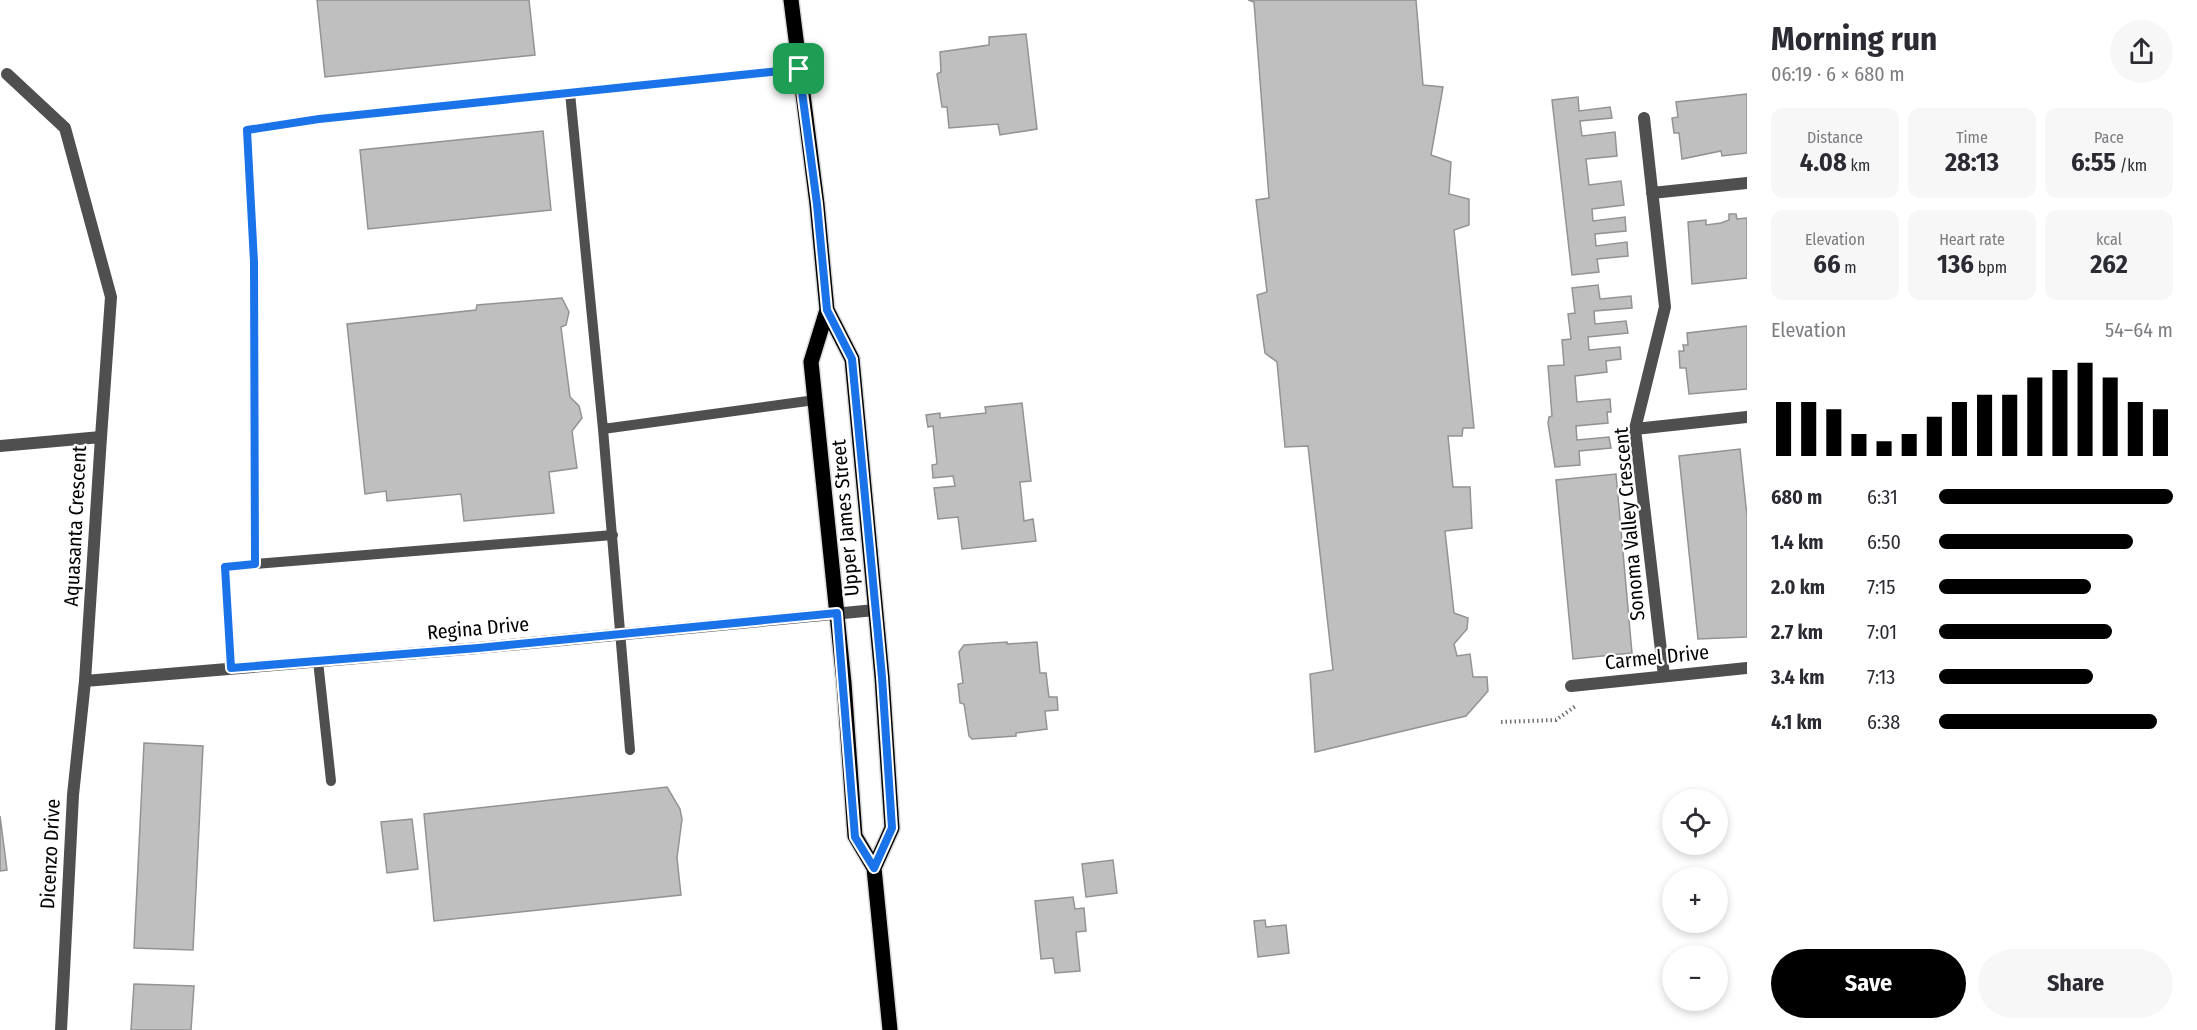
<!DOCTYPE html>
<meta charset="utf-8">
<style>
body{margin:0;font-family:"Fira Sans Condensed",sans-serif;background:#f7f7f7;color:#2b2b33;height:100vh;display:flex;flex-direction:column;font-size:22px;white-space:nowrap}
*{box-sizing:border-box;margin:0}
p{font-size:20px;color:#7c7c81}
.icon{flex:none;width:33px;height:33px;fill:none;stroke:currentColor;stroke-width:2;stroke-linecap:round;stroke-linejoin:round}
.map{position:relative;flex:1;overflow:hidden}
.sheet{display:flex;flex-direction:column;background:#fff;width:450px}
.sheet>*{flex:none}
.tools{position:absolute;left:1662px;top:789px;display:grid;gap:12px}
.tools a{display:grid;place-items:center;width:66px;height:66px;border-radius:50%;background:#fff;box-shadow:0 3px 9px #0003;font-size:30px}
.pin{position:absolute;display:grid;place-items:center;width:51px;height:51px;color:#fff;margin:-26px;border-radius:12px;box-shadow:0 3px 9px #0006}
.round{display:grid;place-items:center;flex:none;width:63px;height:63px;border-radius:32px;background:#f7f7f7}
.overview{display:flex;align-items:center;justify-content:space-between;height:102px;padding:0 24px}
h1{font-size:33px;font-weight:700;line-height:45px}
.metrics{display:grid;grid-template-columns:repeat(3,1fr);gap:9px;height:102px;padding:6px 24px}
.metrics div{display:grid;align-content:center;border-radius:12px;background:#f7f7f7;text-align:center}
.metrics b{font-size:26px;font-weight:700}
.metrics small{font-size:16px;font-weight:400}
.metrics p{font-size:16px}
.chart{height:168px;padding:12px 24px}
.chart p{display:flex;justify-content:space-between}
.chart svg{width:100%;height:108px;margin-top:6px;stroke:#000;stroke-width:6}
.primary-button{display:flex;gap:12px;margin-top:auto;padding:12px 24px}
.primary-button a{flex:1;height:69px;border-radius:36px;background:#000;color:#fff;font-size:24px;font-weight:700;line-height:69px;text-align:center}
.primary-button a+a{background:#f7f7f7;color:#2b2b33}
ul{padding:0 24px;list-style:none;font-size:20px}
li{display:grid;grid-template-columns:96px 72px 1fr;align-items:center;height:45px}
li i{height:15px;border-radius:8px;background:#000}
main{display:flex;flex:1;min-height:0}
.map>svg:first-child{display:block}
</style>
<main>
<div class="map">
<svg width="1747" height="1030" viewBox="0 0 1747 1030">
<rect width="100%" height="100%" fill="#fff"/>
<!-- building -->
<path fill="#bfbfbf" stroke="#939393" stroke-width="1.5" d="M317,0h212l6,55 -210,22z
M1248,0h168l7,85 20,2 -12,68 20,7 -2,32 20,5v26l-15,5 20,198h-11l-1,8h-14l5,51h17l2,41 -27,3 9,82 14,5 -1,11 -13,15 3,12 13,-2 3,23h14l1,14 -22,25 -151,36 -5,-78 23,-4 -25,-224 -23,1 -8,-85 -12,-9 -8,-58 10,-3 -11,-92 13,-2 -15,-196z
M1026,34l11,95 -37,6 -2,-11 -49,4 -2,-21h-5l-5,-33 4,-2 -1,-20 49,-7v-8z
M1747,94v59l-25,3 -1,-5 -39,8 -3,-26h-5l-2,-15 6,-1 -2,-15z
M1578,97l1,14 31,-4 2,11 -32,3 2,15 33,-4 2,24 -31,3 3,26 32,-4 3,24 -32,4 1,12 32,-4 1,14 -31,3 1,12 31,-4 1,14 -31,3 2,13 -27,3 -20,-175z
M543,131l8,79 -183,19 -8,-79z
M1729,214h7l1,5 10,-1v60l-55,6 -4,-62 18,-2v5l15,-2 8,-3z
M1598,285l2,14 31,-3 1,12 -38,3 1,13 31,-3 2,12 -40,4 1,13 31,-3 1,12 -15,2 1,11 -32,4 2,26 33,-3 1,13h-4l1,11 -32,3 1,14 32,-3 2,11 -32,3 1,14 -25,2 -7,-44 1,-6 3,-1 -4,-50 16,-1 -2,-25 9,-1 -3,-25 7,-1 -3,-25z
M562,298l7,14 -3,13 -5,2 9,70 9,9 3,12 -10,13 5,37 -28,4 5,41 -90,8 -3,-27 -74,7 -1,-10 -21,3 -18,-170 129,-14 1,-5z
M1747,326v63l-58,5 -3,-26h-6l-1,-17h5l-1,-6h5l-1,-12z
M1022,403l9,78 -11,1 4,39 9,-2 3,22 -74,8 -4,-32 -20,2 -4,-31 21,-2 -2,-10 -20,2 -1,-13 5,-1 -4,-38 -5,1 -2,-12 14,-2v5l46,-5 -1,-6z
M1740,449l7,67v121l-49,2 -19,-183z
M1616,474l16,179 -59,6 -17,-179z
M1007,642v2l30,-2 3,31h6l3,24h8l1,13 -13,1 2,18 -31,4v3l-44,3 -3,-3 -5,-32 -4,-1 -2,-19 5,-1 -4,-31 5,-7z
M144,743l59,3 -10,204 -59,-2z
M667,787l13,22 2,10 -5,39 4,37 -247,26 -10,-107z
M0,816l7,54 -7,1z
M412,819l6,50 -31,4 -6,-51z
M1113,860l4,33 -31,4 -4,-33z
M1073,897l2,12 9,-1 2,23 -10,1 4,39 -25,2 -2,-15 -12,1 -6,-58z
M1265,920l1,7 20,-2 3,28 -31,4 -4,-36z
M134,984l60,2 -3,44h-60z"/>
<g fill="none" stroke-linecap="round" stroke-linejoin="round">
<defs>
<path id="primary" d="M791,0l26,204 10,106 25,49 30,318 10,151 -18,40
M827,310l-16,52 33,321 11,153 19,32 16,162"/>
</defs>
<!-- primary casing -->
<use href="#primary" stroke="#dbdbdb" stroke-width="18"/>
<!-- path -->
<path stroke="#717171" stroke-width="4" stroke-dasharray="1.5 3" stroke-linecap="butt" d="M1501,722l55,-2 21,-15"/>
<!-- lane -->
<path stroke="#4f4f4f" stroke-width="10" d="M570,93l33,336
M613,535l-358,29 -1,-302 -7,-132 72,-11 480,-50
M318,661l13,120
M231,668l-6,-101 30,-3
M630,750l-27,-321 212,-29"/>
<!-- street -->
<path stroke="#4f4f4f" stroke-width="12" d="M7,74l58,54 46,169 -10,140
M1644,118l21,189 -30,122 29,247
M1652,193l95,-10
M1635,429l112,-12
M0,446l101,-9 -16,244 -12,114 -12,235
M85,681l393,-33 397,-38
M1571,686l176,-18"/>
<!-- primary -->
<use href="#primary" stroke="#000" stroke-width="15"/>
</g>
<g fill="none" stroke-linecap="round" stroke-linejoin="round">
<defs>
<path id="route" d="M799,69l18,135 10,106 25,49 30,318 10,151 -18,40 -19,-31 -18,-224 -359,35 -247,20 -6,-101 30,-3 -1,-302 -7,-132 72,-11z"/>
</defs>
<!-- route casing -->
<use href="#route" stroke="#fff" stroke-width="12"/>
<!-- route -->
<use href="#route" stroke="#1a73e8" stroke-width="8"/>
</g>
<g text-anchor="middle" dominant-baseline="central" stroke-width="4.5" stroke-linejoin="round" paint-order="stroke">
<!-- street labels -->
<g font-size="20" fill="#000" stroke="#fff">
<text transform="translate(845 518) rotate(-95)">Upper James Street</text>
<text transform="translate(1629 524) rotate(-95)">Sonoma Valley Crescent</text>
<text transform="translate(75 526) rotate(-87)">Aquasanta Crescent</text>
<text transform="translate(478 628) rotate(-5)">Regina Drive</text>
<text transform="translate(1657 657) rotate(-6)">Carmel Drive</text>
<text transform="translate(50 854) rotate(-87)">Dicenzo Drive</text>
</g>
</g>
</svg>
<div class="tools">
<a><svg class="icon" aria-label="locate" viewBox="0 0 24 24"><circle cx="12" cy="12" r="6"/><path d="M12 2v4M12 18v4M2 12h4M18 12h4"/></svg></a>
<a>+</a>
<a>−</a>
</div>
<div class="pin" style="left:799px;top:69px;background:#1e9e55"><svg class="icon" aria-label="arrive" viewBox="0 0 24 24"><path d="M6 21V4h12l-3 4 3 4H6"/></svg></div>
</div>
<section class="sheet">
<div class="overview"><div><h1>Morning run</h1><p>06:19 · 6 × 680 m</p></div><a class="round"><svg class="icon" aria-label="share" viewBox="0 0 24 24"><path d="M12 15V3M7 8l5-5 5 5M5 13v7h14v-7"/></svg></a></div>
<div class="metrics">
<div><p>Distance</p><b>4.08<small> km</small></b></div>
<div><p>Time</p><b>28:13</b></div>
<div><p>Pace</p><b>6:55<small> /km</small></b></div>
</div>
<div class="metrics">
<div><p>Elevation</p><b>66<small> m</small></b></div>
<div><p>Heart rate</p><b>136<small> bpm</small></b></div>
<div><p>kcal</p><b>262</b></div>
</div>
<div class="chart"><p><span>Elevation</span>54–64 m</p>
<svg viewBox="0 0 160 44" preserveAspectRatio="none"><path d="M5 44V22M15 44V22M25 44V25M35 44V35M45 44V38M55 44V35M65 44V28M75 44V22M85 44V19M95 44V19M105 44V12M115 44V9M125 44V6M135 44V12M145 44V22M155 44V25"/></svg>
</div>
<ul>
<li><b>680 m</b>6:31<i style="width:100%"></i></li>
<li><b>1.4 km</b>6:50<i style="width:83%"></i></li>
<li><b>2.0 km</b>7:15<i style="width:65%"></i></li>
<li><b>2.7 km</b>7:01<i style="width:74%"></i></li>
<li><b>3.4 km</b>7:13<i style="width:66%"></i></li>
<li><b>4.1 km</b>6:38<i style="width:93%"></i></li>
</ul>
<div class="primary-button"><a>Save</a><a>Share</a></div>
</section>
</main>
